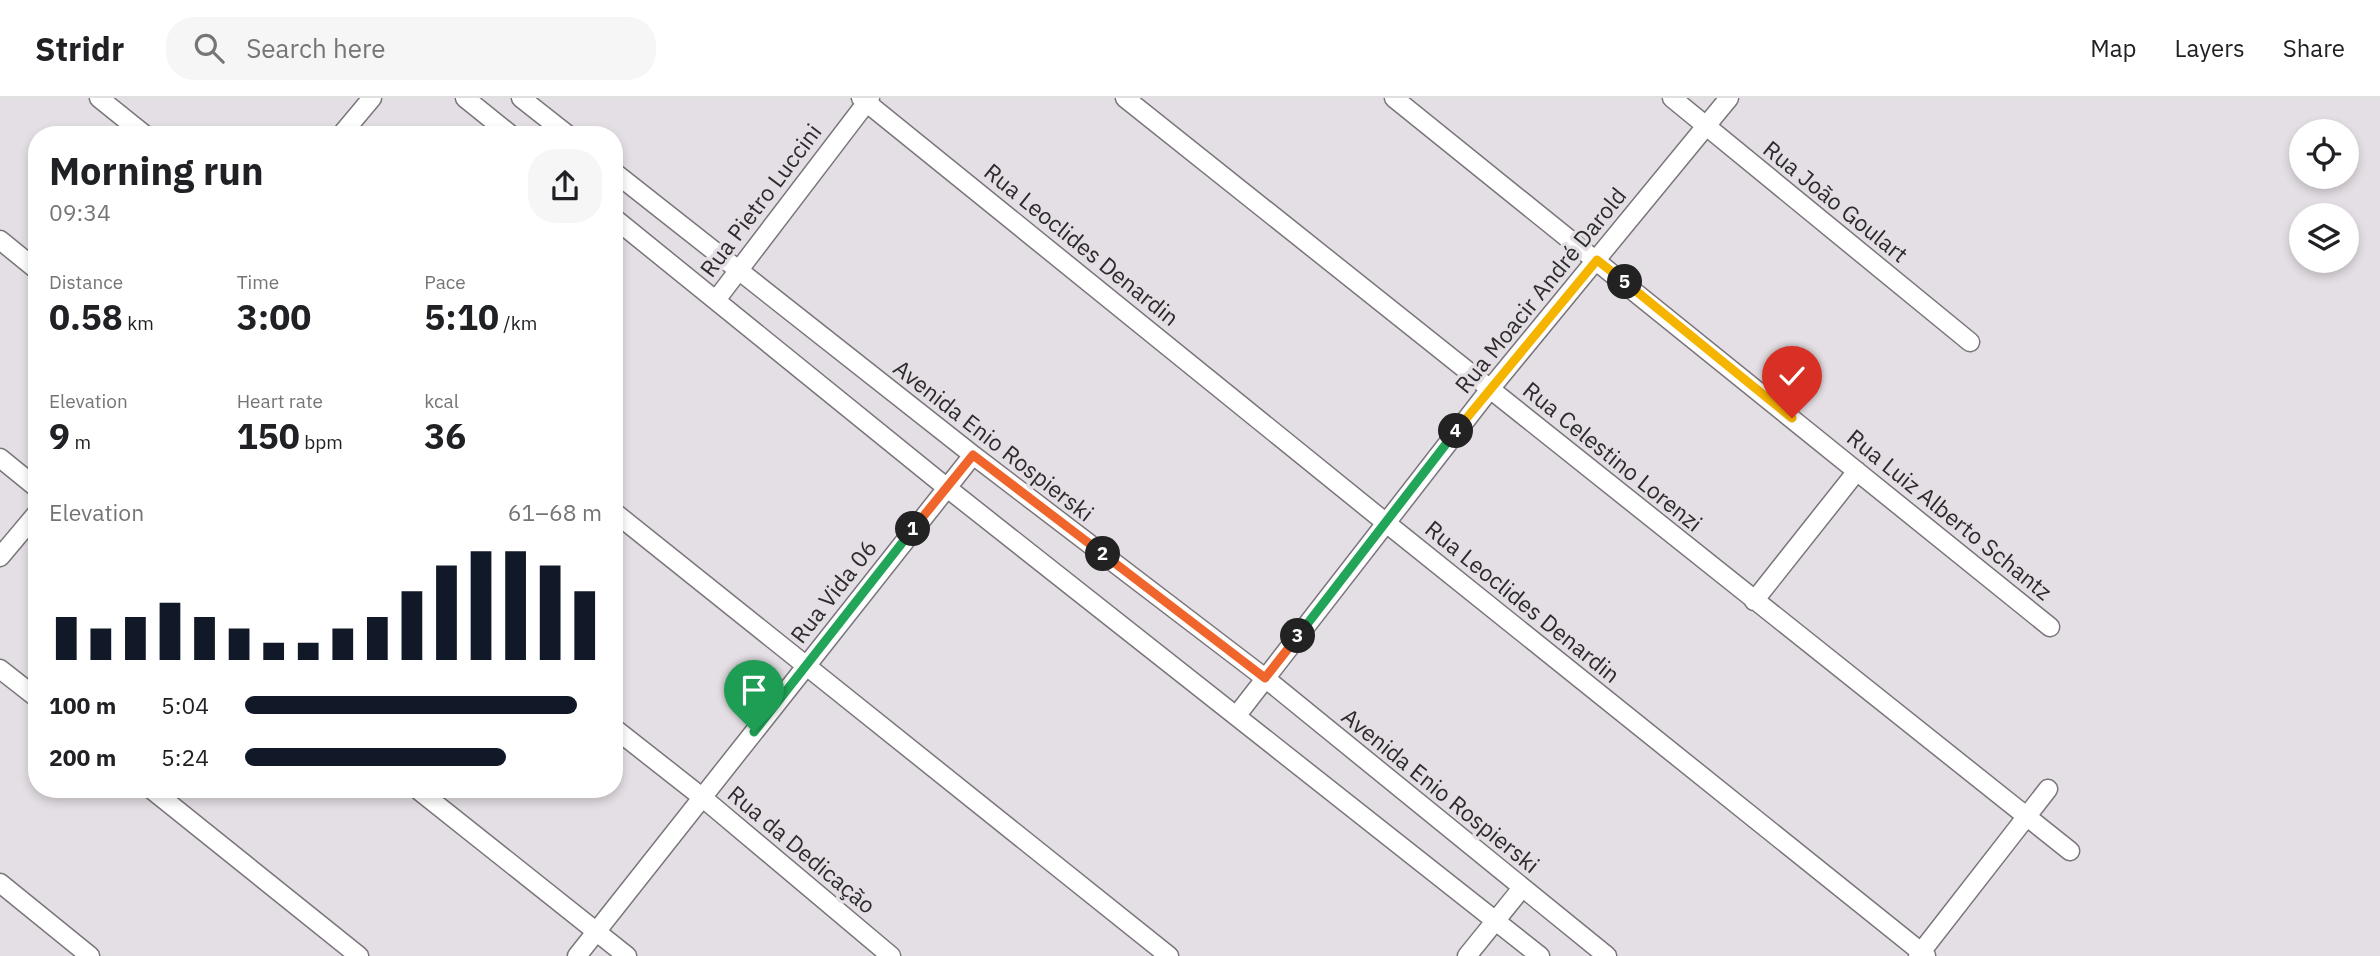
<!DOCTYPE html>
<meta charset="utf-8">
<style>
body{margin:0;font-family:"IBM Plex Sans",sans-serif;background:#f6f6f6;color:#202124;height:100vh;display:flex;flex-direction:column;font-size:26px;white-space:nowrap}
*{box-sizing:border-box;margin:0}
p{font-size:23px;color:#757577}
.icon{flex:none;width:38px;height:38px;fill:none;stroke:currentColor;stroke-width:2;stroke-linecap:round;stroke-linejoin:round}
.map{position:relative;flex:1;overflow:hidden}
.details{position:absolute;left:28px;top:28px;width:595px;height:672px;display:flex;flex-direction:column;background:#fff;border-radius:28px;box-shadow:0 4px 10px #0003}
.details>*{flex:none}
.controls{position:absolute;left:2289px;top:21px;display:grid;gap:14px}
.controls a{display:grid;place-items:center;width:70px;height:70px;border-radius:50%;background:#fff;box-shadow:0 4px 10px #0003;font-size:35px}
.pin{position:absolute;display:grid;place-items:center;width:60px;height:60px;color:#fff;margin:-72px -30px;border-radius:50% 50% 50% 0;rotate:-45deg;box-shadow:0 0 7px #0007}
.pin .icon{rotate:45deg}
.km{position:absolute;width:35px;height:35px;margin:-18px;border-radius:50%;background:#222;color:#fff;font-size:19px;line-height:35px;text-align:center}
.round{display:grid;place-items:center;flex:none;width:74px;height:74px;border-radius:28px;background:#f6f6f6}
.overview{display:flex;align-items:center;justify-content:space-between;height:119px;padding:0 21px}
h1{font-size:38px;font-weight:700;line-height:52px}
.metrics{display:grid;grid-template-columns:repeat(3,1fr);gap:10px;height:119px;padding:7px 21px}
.metrics div{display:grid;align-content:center}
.metrics b{font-size:35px;font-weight:700}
.metrics small{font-size:19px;font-weight:400}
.metrics p{font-size:19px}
.chart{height:196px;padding:14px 21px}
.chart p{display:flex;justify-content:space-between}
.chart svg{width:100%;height:126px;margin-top:7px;stroke:#111827;stroke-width:6}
ul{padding:0 21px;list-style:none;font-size:23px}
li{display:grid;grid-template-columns:112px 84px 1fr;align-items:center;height:52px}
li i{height:18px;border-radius:9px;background:#111827}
header{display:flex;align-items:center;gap:42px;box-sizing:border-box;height:98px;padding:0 35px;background:#fff;border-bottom:2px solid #e0e0e0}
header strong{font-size:33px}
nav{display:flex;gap:38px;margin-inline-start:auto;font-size:24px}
.search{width:490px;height:63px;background:#f6f6f6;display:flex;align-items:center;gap:18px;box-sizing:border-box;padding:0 24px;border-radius:28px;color:#757577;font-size:26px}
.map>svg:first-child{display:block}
</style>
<header>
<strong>Stridr</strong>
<div class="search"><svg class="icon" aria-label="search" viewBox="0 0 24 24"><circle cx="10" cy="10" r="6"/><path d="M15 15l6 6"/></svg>Search here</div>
<nav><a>Map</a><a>Layers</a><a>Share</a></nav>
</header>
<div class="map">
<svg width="2380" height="858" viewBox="0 0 2380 858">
<rect width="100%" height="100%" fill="#e4dfe4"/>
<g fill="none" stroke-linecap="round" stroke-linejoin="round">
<defs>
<path id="minor" d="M99,0l46,37
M465,0l46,37
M521,0l47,37
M861,0l524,424 541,434
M1125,0l945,753
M1394,0l656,529
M1672,0l298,244
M341,37l31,-37
M614,74l359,283 292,223 342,278
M614,120l332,269 594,469
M0,142l37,30
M716,202l154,-202
M0,360l37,30
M614,414l555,444
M0,459l37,-44
M1754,503l103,-130
M0,571l37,29
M1237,617l253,-326 239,-291
M614,630l89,70 188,158
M151,691l208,167
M417,691l210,167
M0,785l90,73
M577,858l396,-501
M1467,858l55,-68
M1918,858l130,-167"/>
</defs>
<!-- minor casing -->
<use href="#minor" stroke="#79757a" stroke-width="21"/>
<!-- minor -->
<use href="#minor" stroke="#fff" stroke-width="18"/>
</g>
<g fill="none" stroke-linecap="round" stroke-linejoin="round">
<defs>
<path id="split-1" d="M754,634l159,-203"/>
<path id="split-2" d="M913,431l60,-74 130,99"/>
<path id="split-3" d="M1103,456l162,124 33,-42"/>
<path id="split-4" d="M1298,538l158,-205"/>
<path id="split-5" d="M1456,333l141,-171 28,22"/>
<path id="split-6" d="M1625,184l167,136"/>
</defs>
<!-- split-1 casing -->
<use href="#split-1" stroke="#fff" stroke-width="14"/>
<!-- split-2 casing -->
<use href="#split-2" stroke="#fff" stroke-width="14"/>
<!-- split-3 casing -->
<use href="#split-3" stroke="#fff" stroke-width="14"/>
<!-- split-4 casing -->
<use href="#split-4" stroke="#fff" stroke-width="14"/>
<!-- split-5 casing -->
<use href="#split-5" stroke="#fff" stroke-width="14"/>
<!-- split-6 casing -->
<use href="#split-6" stroke="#fff" stroke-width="14"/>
<!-- split-1 -->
<use href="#split-1" stroke="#22a559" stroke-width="9"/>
<!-- split-2 -->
<use href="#split-2" stroke="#f0652b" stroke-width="9"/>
<!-- split-3 -->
<use href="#split-3" stroke="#f0652b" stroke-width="9"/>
<!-- split-4 -->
<use href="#split-4" stroke="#22a559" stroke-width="9"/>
<!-- split-5 -->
<use href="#split-5" stroke="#f5b400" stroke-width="9"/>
<!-- split-6 -->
<use href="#split-6" stroke="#f5b400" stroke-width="9"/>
</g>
<g text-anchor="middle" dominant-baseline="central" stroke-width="7" stroke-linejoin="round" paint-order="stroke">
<!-- street labels -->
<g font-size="23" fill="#2d2b2d" stroke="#e4dfe4">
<text transform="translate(760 102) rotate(-53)">Rua Pietro Luccini</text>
<text transform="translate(1836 103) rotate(39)">Rua João Goulart</text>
<text transform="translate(1082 146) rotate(39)">Rua Leoclides Denardin</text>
<text transform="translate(1540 192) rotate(-51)">Rua Moacir André Darold</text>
<text transform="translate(994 342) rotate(38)">Avenida Enio Rospierski</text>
<text transform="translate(1613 358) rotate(39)">Rua Celestino Lorenzi</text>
<text transform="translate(1950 416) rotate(39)">Rua Luiz Alberto Schantz</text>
<text transform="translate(833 493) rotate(-52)">Rua Vida 06</text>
<text transform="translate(1523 503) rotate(39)">Rua Leoclides Denardin</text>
<text transform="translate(1441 692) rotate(39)">Avenida Enio Rospierski</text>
<text transform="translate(802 751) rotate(40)">Rua da Dedicação</text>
</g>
</g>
</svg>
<div class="controls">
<a><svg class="icon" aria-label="locate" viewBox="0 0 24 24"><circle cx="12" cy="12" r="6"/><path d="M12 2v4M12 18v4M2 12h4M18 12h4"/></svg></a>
<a><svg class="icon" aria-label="layers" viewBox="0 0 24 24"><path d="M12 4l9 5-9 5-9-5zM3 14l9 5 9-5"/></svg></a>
</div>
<div class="pin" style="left:754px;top:634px;background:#1e9e55"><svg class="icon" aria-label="arrive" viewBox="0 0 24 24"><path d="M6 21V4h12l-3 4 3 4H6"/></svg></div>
<div class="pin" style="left:1792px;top:320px;background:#d93025"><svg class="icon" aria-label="check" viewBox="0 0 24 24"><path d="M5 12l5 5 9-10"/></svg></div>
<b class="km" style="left:913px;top:431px">1</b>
<b class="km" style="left:1103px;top:456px">2</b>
<b class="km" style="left:1298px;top:538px">3</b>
<b class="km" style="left:1456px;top:333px">4</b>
<b class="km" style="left:1625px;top:184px">5</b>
<section class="details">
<div class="overview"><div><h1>Morning run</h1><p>09:34</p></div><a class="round"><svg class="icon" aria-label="share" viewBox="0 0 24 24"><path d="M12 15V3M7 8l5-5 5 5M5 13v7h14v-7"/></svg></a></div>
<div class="metrics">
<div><p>Distance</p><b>0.58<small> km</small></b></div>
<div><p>Time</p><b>3:00</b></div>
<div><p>Pace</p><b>5:10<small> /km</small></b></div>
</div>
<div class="metrics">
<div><p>Elevation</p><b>9<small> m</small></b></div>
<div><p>Heart rate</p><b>150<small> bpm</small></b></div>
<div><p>kcal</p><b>36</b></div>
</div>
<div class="chart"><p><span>Elevation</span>61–68 m</p>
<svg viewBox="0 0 160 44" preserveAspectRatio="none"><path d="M5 44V29M15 44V33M25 44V29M35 44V24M45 44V29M55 44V33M65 44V38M75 44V38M85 44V33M95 44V29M105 44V20M115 44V11M125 44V6M135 44V6M145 44V11M155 44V20"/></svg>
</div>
<ul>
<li><b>100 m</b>5:04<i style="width:93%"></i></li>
<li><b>200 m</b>5:24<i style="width:73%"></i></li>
</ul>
</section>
</div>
